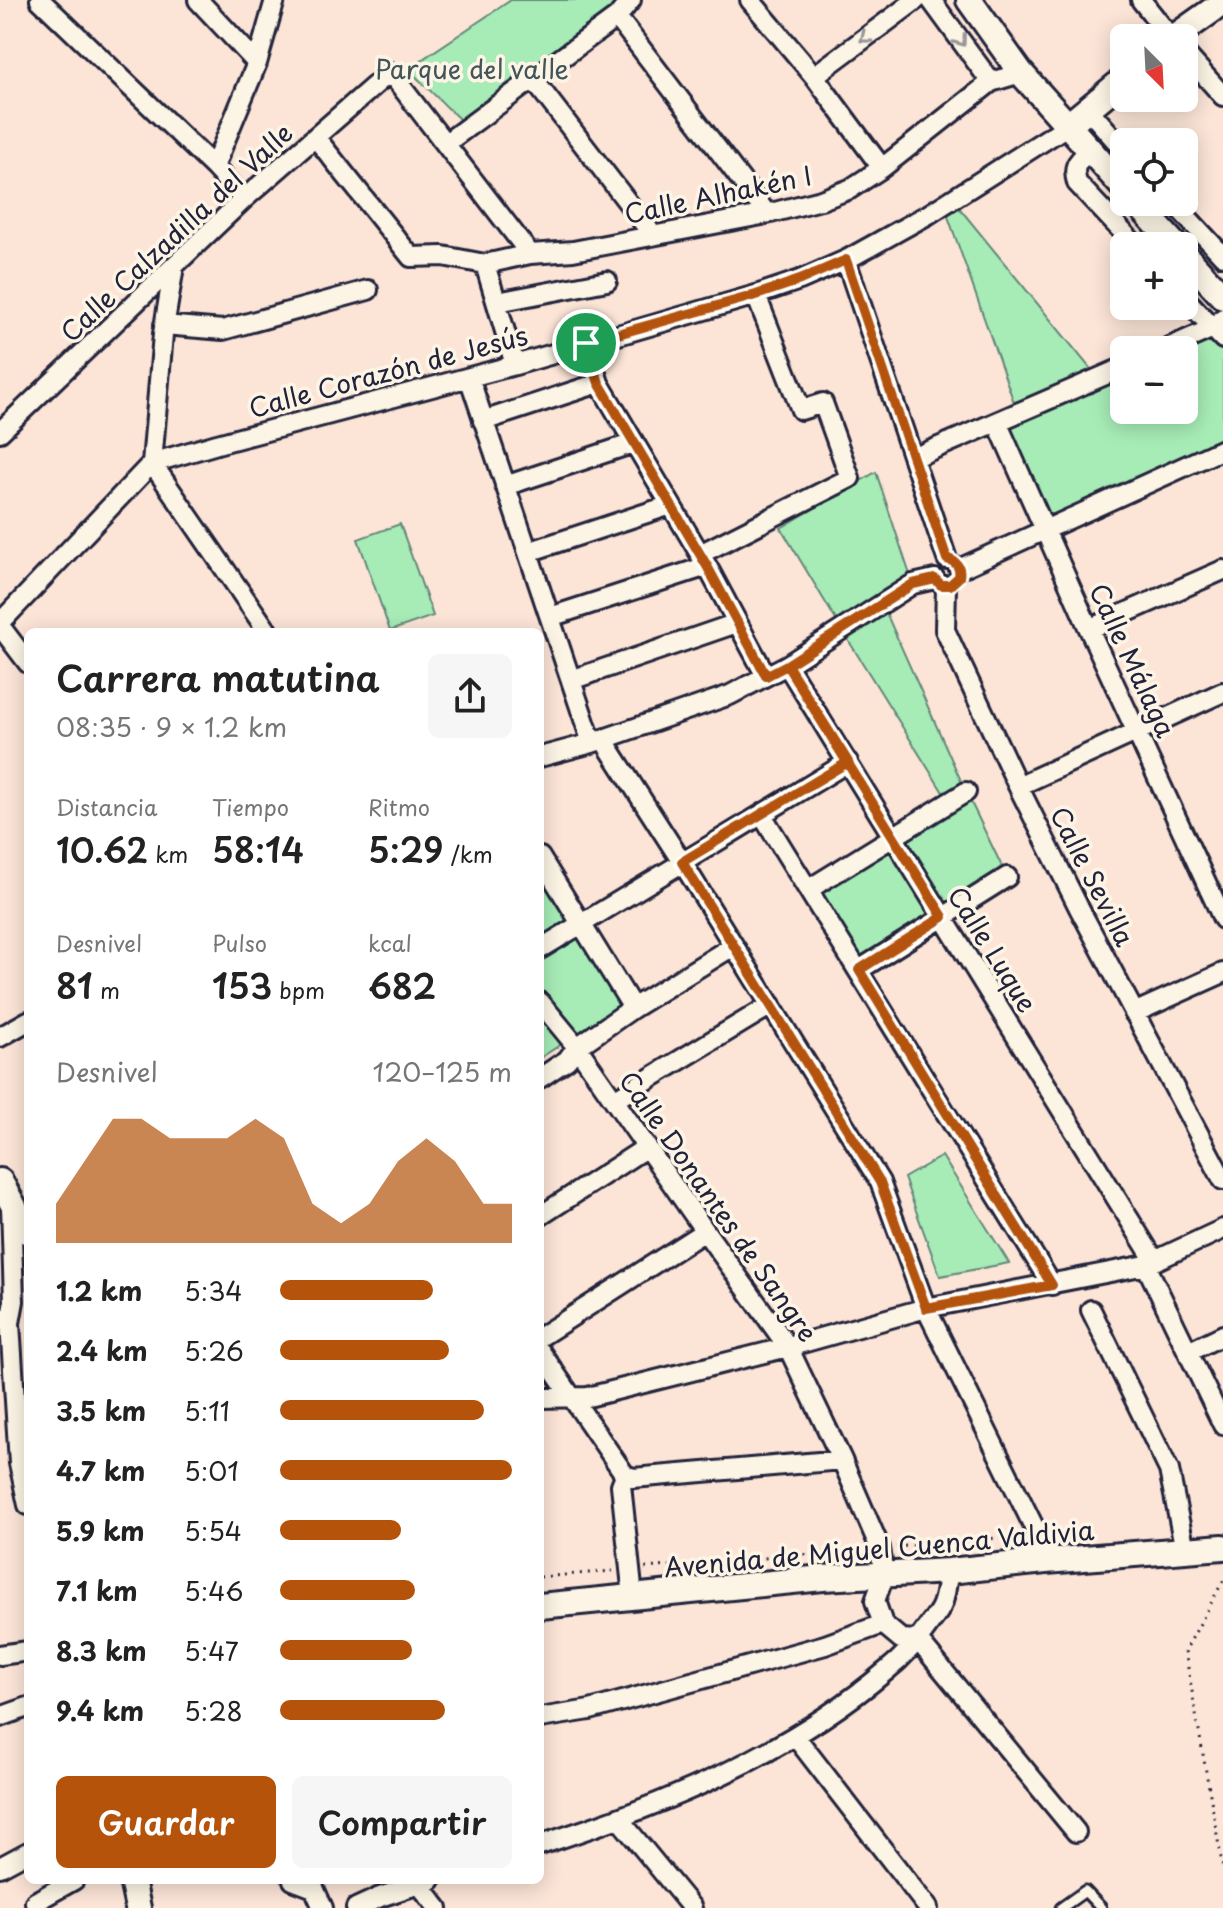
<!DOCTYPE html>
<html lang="es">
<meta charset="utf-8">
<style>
body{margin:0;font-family:"Playpen Sans",sans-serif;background:#f6f6f6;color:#222;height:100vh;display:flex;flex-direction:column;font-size:30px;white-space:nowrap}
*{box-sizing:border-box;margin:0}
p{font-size:26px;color:#767676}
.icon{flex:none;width:44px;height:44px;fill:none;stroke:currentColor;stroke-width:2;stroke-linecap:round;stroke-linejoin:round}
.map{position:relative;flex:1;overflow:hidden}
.details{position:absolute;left:24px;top:628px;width:520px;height:1256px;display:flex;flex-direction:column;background:#fff;border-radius:12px;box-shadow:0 4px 20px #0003}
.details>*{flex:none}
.needle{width:52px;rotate:156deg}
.controls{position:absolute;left:1110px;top:24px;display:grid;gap:16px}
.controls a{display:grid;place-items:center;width:88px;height:88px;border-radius:12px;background:#fff;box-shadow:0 4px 20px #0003;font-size:40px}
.pin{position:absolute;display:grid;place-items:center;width:68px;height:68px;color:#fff;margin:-34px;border:4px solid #fff;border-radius:50%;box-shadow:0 2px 8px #0007}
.round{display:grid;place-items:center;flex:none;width:84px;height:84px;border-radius:12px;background:#f6f6f6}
.summary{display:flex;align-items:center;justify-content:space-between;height:136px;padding:0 32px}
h1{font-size:36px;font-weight:600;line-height:60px}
.stats{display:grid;grid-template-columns:repeat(3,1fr);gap:12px;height:136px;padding:8px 32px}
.stats div{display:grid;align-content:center}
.stats b{font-size:34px;font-weight:600}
.stats small{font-size:22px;font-weight:400}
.stats p{font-size:22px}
.chart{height:224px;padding:16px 32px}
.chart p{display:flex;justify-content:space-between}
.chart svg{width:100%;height:144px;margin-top:8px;fill:#b45309;opacity:.7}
.action{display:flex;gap:16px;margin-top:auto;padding:16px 32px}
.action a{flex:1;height:92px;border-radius:12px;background:#b45309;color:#fff;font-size:32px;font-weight:600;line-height:92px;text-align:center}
.action a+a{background:#f6f6f6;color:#222}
ul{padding:0 32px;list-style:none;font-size:26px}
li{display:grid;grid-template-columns:128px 96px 1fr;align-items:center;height:60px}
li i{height:20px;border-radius:10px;background:#b45309}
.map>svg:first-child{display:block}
</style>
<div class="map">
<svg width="1223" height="1908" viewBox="0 0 1223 1908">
<rect width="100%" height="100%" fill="#fce5d7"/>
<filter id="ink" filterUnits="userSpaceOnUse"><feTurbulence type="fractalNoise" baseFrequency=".0125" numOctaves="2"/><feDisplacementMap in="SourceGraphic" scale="16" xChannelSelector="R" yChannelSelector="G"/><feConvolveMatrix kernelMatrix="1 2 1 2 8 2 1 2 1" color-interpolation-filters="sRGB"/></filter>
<g filter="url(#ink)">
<!-- green -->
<path fill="#a7ecb7" stroke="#648779" stroke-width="2" d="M511,0h107l-8,10 -150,110 -52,-51z
M952,199l146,179 26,-11v43h60v-60l29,-22 10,11v110l-178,81 -48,-108 21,-8 -74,-209z
M876,472l37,112 -31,20 84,188 41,85 -148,93 -50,-81 140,-87 -107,-172 -61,-102z
M400,524l33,92 -43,15 -32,-92z
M540,869l83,135 -83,54z
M942,1156l67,107 -69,13 -36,-98z"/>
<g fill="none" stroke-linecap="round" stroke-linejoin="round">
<defs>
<path id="lane" d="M1061,1908l24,-17 16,17"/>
<path id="street" d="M40,0l174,167 30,32
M198,0l59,63
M750,0l64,76 68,92
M931,0l60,82
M1141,0l30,38
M617,17l150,197
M1184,52l39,44
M814,76l102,-76
M533,79l119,155
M1088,109l36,41
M316,138l95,119 32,-1 42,8 45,-10 43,-3 194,-37 54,-14 29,-11 32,-21 109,-86 30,-9
M446,143l171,-126 14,-17
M1090,150c-13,12 -18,15 -13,33l59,63
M214,167l43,-104 18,-63
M1173,202l50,54
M846,260l101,299
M485,264l30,101
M1184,297l39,42
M497,302l110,-21
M164,325l59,5 145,-40
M586,343l13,40 108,183 59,110
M1163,350l50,-22 10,-10
M469,377l123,366
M483,421l116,-38
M997,422l92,207 134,290
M0,432l244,-233 146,-127 140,182
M913,458l211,-91
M152,463l116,169
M152,463l11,-129 11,-68
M505,486l129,-43
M528,552l143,-47
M700,554l150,-76 -27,-75 -22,7 -45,-115
M959,569l264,-120
M946,586l-1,44 73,156 61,122 144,272
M550,617l157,-51
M0,623l152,-160 65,-19 298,-79 241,-70 44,-15 46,-20 83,-46 138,-88
M0,626l28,37
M1089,629l134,-59
M787,665l368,596
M571,680l166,-57
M603,739l79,123 198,320 46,126 108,219 12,34
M540,757l52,-14 138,-48 57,-30 126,-81 22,-5
M1018,786l205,-94
M762,815l290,470
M540,857l93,151
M809,889l157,-97
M540,949l308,-187
M859,970l148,-93
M540,1002l37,45 128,184 83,116 54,113 38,88 4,28 -9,25 8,23
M1134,1013l89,-40
M0,1037l28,-16
M540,1078l27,-18 10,-13 56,-39 100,-62
M614,1100l157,-95
M11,1205l3,96 -4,22 9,140 9,42
M540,1216l107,-69
M1146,1265l77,160
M1091,1310l78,160 16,80
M540,1337l165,-106
M540,1351l85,124 -4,10 12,112
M1188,1352l35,-17
M540,1398l48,-1 200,-50 138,-39 220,-43 77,-36
M625,1475l8,3 209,-18
M0,1655l28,-4
M0,1717l28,-10
M540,1718l50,-8 235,-65 58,-21 18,15 17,1 158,192
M795,1736l133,172
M619,1819l73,89
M540,1845c123,-40 246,-89 346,-174 18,-14 32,-30 45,-49 3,-4 8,-10 10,-15 5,-10 5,-24 8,-36
M0,1867l28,-15
M293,1880l21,8 9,20
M419,1884l19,24
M37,1908l-2,-6 39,-22
M356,1908l24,-11 51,-17"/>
<path id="secondary" d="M969,0l52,73 103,115
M1173,38l48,-34
M1067,126l57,-47
M1136,202l40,44
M1184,254l39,43
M0,1181l28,51
M540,1606l283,-28 126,-7 97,-10 177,-14
M132,1880l6,28"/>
</defs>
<!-- lane casing -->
<use href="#lane" stroke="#22223b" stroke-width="15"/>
<!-- street casing -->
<use href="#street" stroke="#22223b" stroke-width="24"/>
<!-- secondary casing -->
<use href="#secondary" stroke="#22223b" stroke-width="30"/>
<!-- path -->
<path stroke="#22223b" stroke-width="3" stroke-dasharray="2 6" stroke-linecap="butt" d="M896,1547l124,-11
M645,1568l216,-18
M540,1577l73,-6
M1223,1581l-38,70 38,218"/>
<!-- lane -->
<use href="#lane" stroke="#fcf5e5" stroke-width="9"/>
<!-- street -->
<use href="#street" stroke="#fcf5e5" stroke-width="18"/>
<!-- secondary -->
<use href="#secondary" stroke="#fcf5e5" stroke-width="24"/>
</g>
<!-- one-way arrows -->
<defs><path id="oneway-chevron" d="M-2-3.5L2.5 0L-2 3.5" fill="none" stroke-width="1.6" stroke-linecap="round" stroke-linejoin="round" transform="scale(2)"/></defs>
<g stroke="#9a9698">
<use href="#oneway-chevron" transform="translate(865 38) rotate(143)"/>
<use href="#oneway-chevron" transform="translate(961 41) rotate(54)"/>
</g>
</g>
<g fill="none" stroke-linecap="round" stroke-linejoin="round" filter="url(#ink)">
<defs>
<path id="route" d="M586,343l13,40 108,183 59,110 21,-11 156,252 -84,53 193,315 -126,23 -46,-126 -198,-320 166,-100 -61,-97 126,-81 22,-5 6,6h9l9,-8c2,-10 -3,-16 -12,-18l-101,-299 -46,20 -44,15 -170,48"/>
</defs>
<!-- route casing -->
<use href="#route" stroke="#fff" stroke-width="16"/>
<!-- route -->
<use href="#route" stroke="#b45309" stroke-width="10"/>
</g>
<g text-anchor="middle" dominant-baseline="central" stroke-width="7" stroke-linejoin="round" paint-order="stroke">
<!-- park labels -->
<g font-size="26" fill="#43545a" stroke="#fcf5e5">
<text x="472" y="68">Parque del valle</text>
</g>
<!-- street labels -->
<g font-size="26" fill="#22223b" stroke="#fcf5e5">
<text transform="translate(718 194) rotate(-12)">Calle Alhakén I</text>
<text transform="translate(176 232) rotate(-43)">Calle Calzadilla del Valle</text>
<text transform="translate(388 371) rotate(-15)">Calle Corazón de Jesús</text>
<text transform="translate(1133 660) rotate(65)">Calle Málaga</text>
<text transform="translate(1093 876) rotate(63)">Calle Sevilla</text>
<text transform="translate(993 949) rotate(58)">Calle Luque</text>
<text transform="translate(719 1206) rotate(55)">Calle Donantes de Sangre</text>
<text transform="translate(879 1548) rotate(-5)">Avenida de Miguel Cuenca Valdivia</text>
</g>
</g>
</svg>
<div class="controls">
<a><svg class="needle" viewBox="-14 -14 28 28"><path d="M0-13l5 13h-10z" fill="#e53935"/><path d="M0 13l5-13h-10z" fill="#767676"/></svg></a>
<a><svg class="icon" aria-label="locate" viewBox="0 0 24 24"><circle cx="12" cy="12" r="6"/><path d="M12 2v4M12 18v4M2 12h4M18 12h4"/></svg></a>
<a>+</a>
<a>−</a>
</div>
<div class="pin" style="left:586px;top:343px;background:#1e9e55"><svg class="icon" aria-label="arrive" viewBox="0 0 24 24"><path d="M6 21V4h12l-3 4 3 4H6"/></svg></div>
<section class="details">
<div class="summary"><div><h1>Carrera matutina</h1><p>08:35 · 9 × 1.2 km</p></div><a class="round"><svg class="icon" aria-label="share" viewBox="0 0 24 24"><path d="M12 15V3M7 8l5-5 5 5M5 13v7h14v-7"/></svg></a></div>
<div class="stats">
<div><p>Distancia</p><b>10.62<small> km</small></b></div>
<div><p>Tiempo</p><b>58:14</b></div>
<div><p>Ritmo</p><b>5:29<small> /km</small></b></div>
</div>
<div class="stats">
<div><p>Desnivel</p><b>81<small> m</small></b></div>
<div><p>Pulso</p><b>153<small> bpm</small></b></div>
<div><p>kcal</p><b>682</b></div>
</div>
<div class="chart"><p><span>Desnivel</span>120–125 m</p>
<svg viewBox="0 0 160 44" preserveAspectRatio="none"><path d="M0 44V32L10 19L20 6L30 6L40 12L50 12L60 12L70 6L80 12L90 32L100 38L110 32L120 19L130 12L140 19L150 32L160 32V44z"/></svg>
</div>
<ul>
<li><b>1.2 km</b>5:34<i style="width:66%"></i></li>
<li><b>2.4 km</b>5:26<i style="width:73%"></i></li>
<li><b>3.5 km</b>5:11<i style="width:88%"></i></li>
<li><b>4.7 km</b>5:01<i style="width:100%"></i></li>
<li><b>5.9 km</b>5:54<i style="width:52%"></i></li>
<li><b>7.1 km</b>5:46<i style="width:58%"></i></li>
<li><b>8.3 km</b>5:47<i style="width:57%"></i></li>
<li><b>9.4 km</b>5:28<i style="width:71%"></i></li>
</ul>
<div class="action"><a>Guardar</a><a>Compartir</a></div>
</section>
</div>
